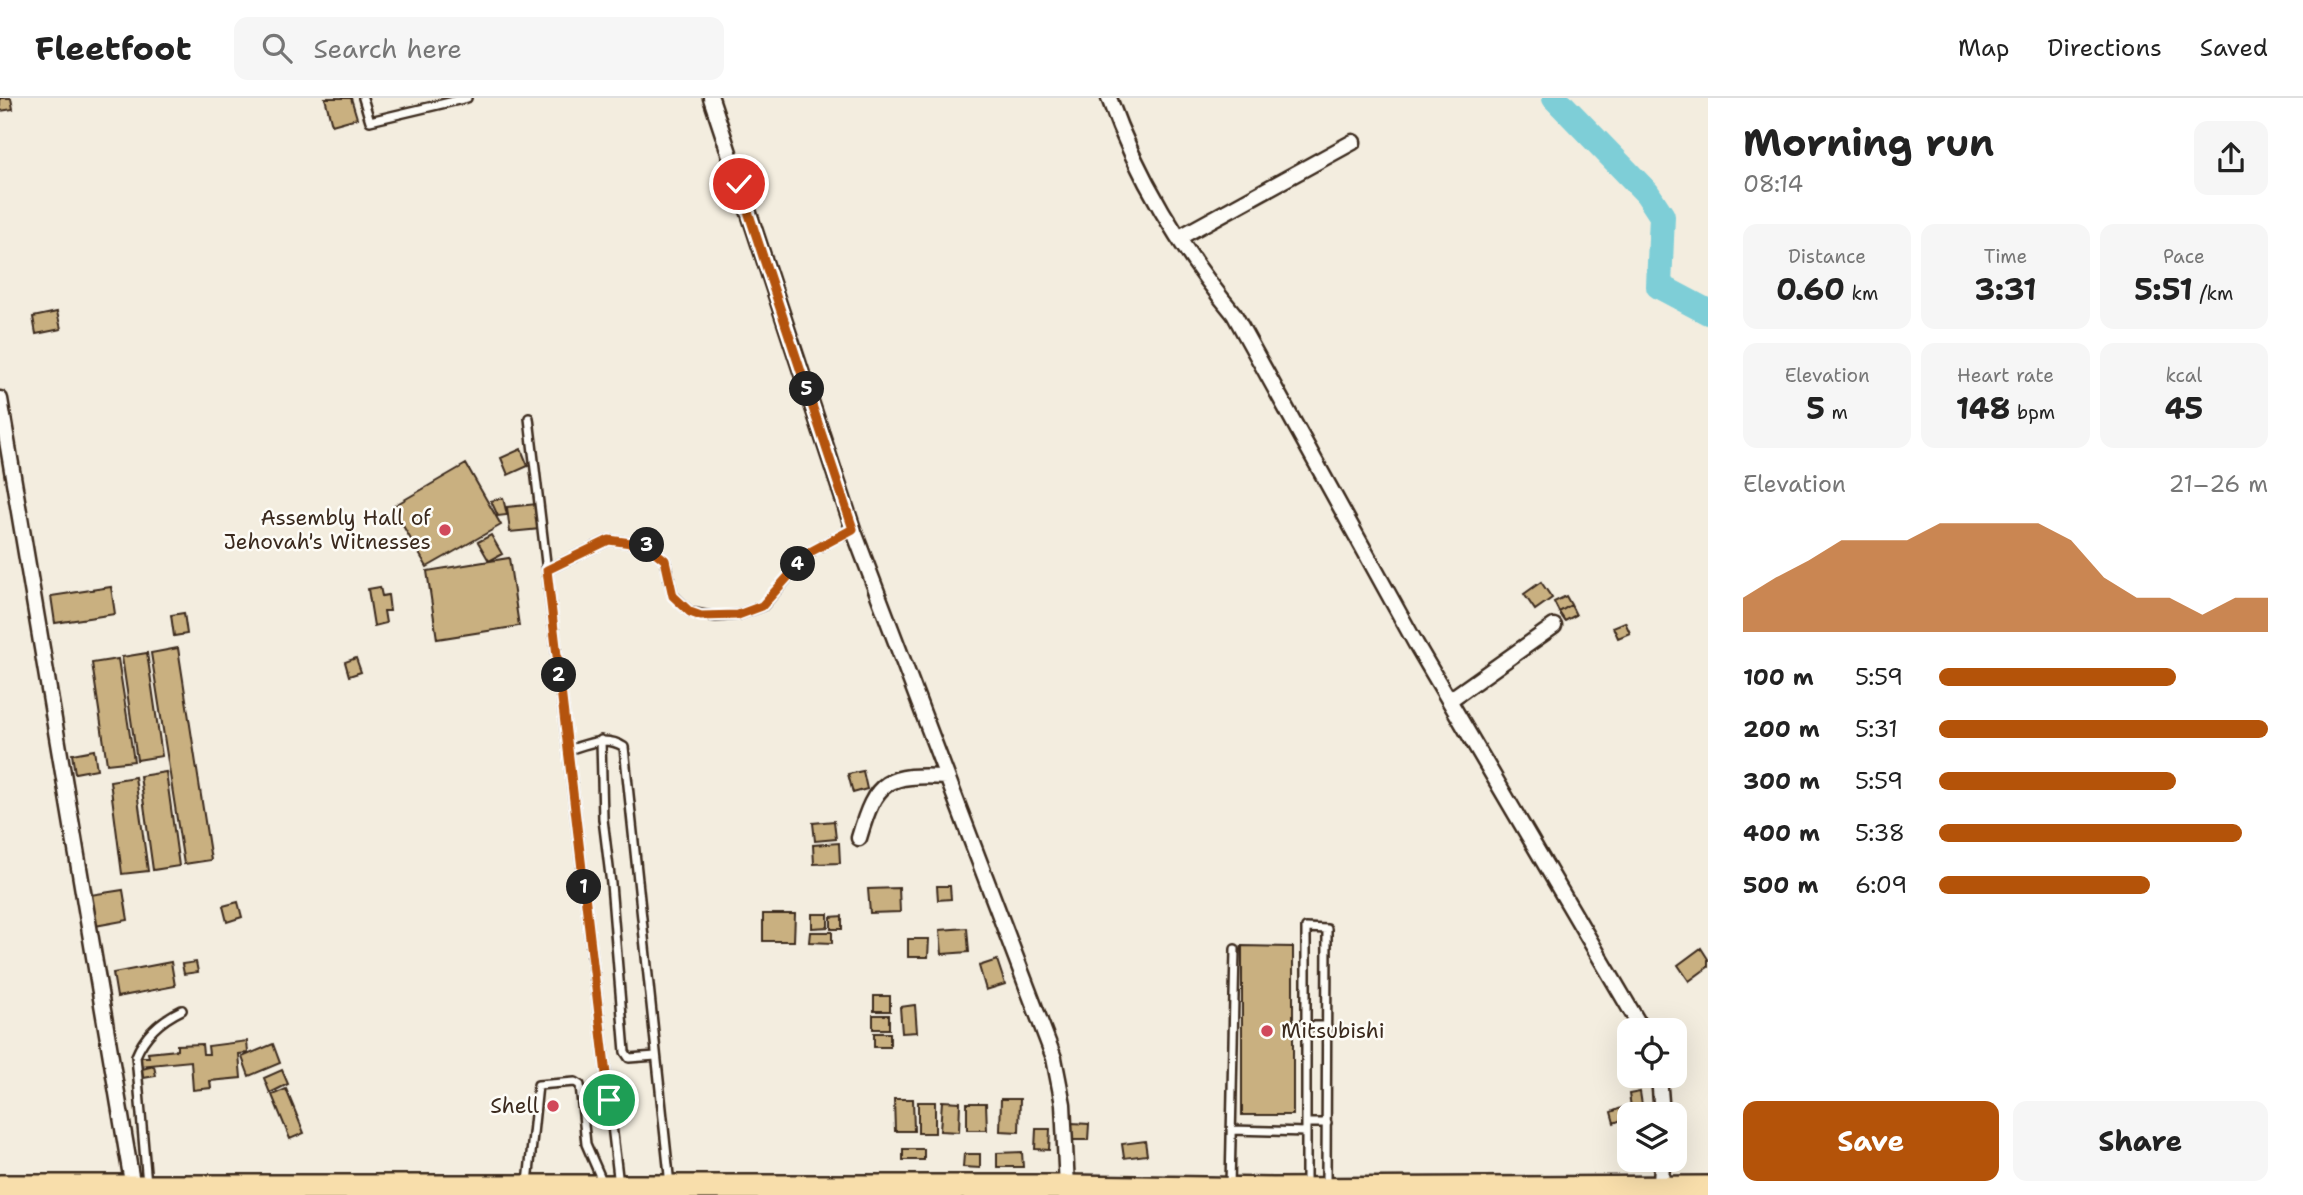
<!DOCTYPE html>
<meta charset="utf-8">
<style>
body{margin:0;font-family:"Shantell Sans",sans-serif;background:#f6f6f6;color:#222;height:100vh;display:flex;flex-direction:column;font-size:26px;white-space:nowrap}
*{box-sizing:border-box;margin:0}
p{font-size:23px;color:#767676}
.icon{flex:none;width:38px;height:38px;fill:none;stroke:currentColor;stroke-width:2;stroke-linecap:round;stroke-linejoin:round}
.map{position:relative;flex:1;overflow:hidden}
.sheet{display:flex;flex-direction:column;background:#fff;width:595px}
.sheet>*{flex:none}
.fabs{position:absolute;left:1617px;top:920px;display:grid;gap:14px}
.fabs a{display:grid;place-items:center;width:70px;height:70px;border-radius:14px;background:#fff;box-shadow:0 7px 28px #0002;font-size:35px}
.pin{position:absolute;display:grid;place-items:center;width:60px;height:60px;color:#fff;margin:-30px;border:4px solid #fff;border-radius:50%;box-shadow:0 2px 7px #0007}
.km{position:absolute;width:35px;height:35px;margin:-18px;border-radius:50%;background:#222;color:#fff;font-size:19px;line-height:35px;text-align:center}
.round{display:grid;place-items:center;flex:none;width:74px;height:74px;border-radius:14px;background:#f6f6f6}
.head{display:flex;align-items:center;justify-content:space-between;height:119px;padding:0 35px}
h1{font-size:38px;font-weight:700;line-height:52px}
.figures{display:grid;grid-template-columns:repeat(3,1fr);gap:10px;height:119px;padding:7px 35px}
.figures div{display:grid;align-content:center;border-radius:14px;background:#f6f6f6;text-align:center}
.figures b{font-size:30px;font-weight:700}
.figures small{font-size:19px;font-weight:400}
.figures p{font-size:19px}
.chart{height:196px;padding:14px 35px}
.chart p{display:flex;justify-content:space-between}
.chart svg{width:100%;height:126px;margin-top:7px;fill:#b45309;opacity:.7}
.primary-button{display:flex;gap:14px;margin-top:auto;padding:14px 35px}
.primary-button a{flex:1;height:80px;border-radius:14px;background:#b45309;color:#fff;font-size:28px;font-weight:700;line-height:80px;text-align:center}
.primary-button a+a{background:#f6f6f6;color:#222}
ul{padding:0 35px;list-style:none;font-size:23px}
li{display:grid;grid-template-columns:112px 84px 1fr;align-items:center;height:52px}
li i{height:18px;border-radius:9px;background:#b45309}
header{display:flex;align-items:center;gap:42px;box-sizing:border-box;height:98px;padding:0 35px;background:#fff;border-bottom:2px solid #e0e0e0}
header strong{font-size:33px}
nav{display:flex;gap:38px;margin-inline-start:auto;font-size:24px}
.search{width:490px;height:63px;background:#f6f6f6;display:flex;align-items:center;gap:18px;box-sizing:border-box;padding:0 24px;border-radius:14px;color:#767676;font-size:26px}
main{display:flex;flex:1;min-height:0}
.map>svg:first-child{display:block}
</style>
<header>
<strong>Fleetfoot</strong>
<div class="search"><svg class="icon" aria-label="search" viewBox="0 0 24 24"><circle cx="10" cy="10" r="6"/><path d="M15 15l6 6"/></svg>Search here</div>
<nav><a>Map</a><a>Directions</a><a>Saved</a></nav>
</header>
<main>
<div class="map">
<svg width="1708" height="1097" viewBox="0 0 1708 1097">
<rect width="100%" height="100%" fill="#f3eddf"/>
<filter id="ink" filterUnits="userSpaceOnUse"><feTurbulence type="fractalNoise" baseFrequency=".0143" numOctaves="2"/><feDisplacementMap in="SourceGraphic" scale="14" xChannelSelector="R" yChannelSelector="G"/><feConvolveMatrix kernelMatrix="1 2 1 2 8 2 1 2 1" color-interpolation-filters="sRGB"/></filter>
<g filter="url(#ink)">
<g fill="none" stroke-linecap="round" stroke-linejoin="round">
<!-- river -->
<path stroke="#7eced7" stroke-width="26" d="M1555,0l92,95 15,23 -3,70 49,26"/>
</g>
<!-- building -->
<path fill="#c9b080" stroke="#3b2a1e" stroke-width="2" d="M0,0h11l2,11 -13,2z
M325,0h26l6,20 -25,7z
M57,214l4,17 -25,5 -3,-17z
M521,351l7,17 -20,9 -7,-17z
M466,366l35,61 -74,42 -35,-60z
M503,400l4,17 -9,1 -7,-15z
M537,406l3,25 -30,3 -3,-25z
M491,437l11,19 -13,7 -11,-19z
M509,460l10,68 -82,13 -10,-68z
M1541,484l11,16 -17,12 -11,-16z
M111,489l4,27 -60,9 -4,-27z
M380,489l2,9 6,-1 2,16h-6l2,12 -12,3 -6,-37z
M1566,498l5,9 -12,7 -5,-10z
M1571,507l5,10 -11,6 -6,-9z
M184,515l3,21 -13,2 -3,-21z
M1625,524l5,11 -12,5 -5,-11z
M178,550l33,212 -27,4 -33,-211z
M147,555l15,103 -25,4 -15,-103z
M356,560l5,14 -12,4 -4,-14z
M118,561l16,102 -27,3 -15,-101z
M94,652l3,19 -22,4 -3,-19z
M863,673l4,18 -14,4 -5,-19z
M166,674l13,94 -26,4 -13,-94z
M135,679l13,94 -26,3 -12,-93z
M834,723l2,18 -21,2 -2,-18z
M839,745l1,20 -26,1 -1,-19z
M937,788h13l1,13 -13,1z
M899,790l1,24 -30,1 -2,-24z
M123,792l5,30 -33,6 -5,-31z
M238,804l4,15 -15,5 -4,-16z
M763,816h32l-1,27h-31z
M812,816h16v13l-16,1z
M842,818v13h-11v-12z
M967,830l2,24 -27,2 -2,-24z
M810,834h22v11l-23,-1z
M908,841h21l-1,18h-20z
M1242,848l51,1v168h-51z
M1701,850l7,11v8l-19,14 -11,-16z
M997,862l8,24 -19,6 -7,-24z
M171,864l4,24 -58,11 -4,-24z
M196,864l2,10 -14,2 -2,-10z
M874,898h16v15h-16z
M915,907l2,27 -15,1 -2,-26z
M873,917h16v14h-16z
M874,935h16v14h-16z
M247,943l1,12 -9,1 2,24 -31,3 1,7 -18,2 -2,-29 -51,5v-9h9l-1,-4 29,-3v-5l25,-1 1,10h6l-1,-8z
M273,946l7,19 -31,13 -7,-19z
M154,968l2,10 -13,2 -1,-9z
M282,972l6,14 -18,9 -6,-15z
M286,991l18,44 -14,6 -18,-44z
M1640,994l2,13 -11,2 -2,-13z
M894,1001h19l1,32h-19z
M1001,1001h19l-1,33 -19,-1z
M942,1003l18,1 -1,30 -19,-1z
M918,1004h17v31h-17z
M967,1005h19l1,27h-20z
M1626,1008l3,11 -15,6 -3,-11z
M1072,1025l17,1 -1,16h-17z
M1036,1031h14l-1,21 -14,-1z
M1145,1043l2,14 -23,3 -2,-14z
M903,1051h21v11h-21z
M1022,1054l1,15h-26v-14z
M964,1056h16v14l-17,-1z"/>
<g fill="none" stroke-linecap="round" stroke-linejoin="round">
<defs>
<path id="service" d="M363,0l7,23 97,-23
M529,320l90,767
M547,472l62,-30 37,5 19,15 8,35 17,17 26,5 22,-2 25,-9 47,-54 43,-23
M601,642l2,79 8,65 14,168 4,6 27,-2
M568,652c20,-6 37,-15 56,-3l46,438
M1306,928h21
M1306,1025h21
M1231,1032l75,2
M528,1085l10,-98 37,-3 5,3 6,59 17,39
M147,1086l-11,-128c9,-22 25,-36 46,-46
M1230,1089l5,-238
M1306,1090v-260l21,1 -1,257"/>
<path id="minor" d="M711,0l142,431 201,529 9,46 4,83
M1109,0c27,77 73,153 125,216l182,330 227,387
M1180,139l173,-95
M0,301l133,789
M1451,601l103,-73
M859,740c17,-59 28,-64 88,-61
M1659,978l3,39
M1661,1090l1,-28"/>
<path id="primary" d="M0,1089h1067l206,3 435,-2"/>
</defs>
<!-- service casing -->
<use href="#service" stroke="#3b2a1e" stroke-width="12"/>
<!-- minor casing -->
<use href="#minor" stroke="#3b2a1e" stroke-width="19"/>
<!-- primary casing -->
<use href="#primary" stroke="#3b2a1e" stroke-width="28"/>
<!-- service -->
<use href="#service" stroke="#fdfcf7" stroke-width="7"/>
<!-- minor -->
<use href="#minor" stroke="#fdfcf7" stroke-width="14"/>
<!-- primary -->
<use href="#primary" stroke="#f8deab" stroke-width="23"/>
</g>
</g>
<g fill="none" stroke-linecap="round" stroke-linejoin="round" filter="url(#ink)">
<defs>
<path id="route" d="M609,1002l-62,-530 62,-30 37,5 19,15 8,36 17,16 11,4 37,-1 24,-9 48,-54 43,-23 -114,-345"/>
</defs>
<!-- route casing -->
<use href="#route" stroke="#fff" stroke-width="14"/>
<!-- route -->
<use href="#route" stroke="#b45309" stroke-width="9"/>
</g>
<!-- markers -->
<g fill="#d1495b" stroke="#fdfcf7" stroke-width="2.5">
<circle cx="445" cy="432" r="7"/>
<circle cx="1267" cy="933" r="7"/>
<circle cx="553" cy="1008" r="7"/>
</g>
<g text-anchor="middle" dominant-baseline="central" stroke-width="5" stroke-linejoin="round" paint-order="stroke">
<!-- poi labels -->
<g font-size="21" fill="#3b2a1e" stroke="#fdfcf7" text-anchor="end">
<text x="431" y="420">Assembly Hall of<tspan x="431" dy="24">Jehovah's Witnesses</tspan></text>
<text x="1281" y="933" text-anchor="start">Mitsubishi</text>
<text x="539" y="1008">Shell</text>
</g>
</g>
</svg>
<div class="fabs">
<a><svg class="icon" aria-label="locate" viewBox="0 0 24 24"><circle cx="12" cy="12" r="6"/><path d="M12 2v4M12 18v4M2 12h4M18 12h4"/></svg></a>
<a><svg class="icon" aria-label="layers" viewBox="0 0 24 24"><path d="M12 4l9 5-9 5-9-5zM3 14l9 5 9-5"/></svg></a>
</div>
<div class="pin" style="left:609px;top:1002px;background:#1e9e55"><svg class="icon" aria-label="arrive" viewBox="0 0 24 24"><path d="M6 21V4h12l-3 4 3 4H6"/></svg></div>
<div class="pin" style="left:739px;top:86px;background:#d93025"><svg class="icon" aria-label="check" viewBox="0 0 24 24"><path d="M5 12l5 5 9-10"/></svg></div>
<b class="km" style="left:584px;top:789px">1</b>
<b class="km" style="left:559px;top:577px">2</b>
<b class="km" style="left:647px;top:447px">3</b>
<b class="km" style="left:798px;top:466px">4</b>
<b class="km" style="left:807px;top:291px">5</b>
</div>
<section class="sheet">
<div class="head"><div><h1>Morning run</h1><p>08:14</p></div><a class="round"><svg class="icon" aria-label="share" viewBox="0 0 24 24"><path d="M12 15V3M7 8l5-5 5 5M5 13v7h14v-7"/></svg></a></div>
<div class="figures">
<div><p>Distance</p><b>0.60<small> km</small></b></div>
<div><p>Time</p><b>3:31</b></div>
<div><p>Pace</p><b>5:51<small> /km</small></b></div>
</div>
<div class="figures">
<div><p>Elevation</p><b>5<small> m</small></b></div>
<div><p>Heart rate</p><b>148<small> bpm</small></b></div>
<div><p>kcal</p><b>45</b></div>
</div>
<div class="chart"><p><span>Elevation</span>21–26 m</p>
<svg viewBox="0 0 160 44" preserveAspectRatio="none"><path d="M0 44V32L10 25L20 19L30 12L40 12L50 12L60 6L70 6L80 6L90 6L100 12L110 25L120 32L130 32L140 38L150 32L160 32V44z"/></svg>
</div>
<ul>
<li><b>100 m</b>5:59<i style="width:72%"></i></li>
<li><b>200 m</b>5:31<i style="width:100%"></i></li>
<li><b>300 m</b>5:59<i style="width:72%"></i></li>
<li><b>400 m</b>5:38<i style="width:92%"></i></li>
<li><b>500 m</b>6:09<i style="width:64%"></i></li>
</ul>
<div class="primary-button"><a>Save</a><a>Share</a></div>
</section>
</main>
